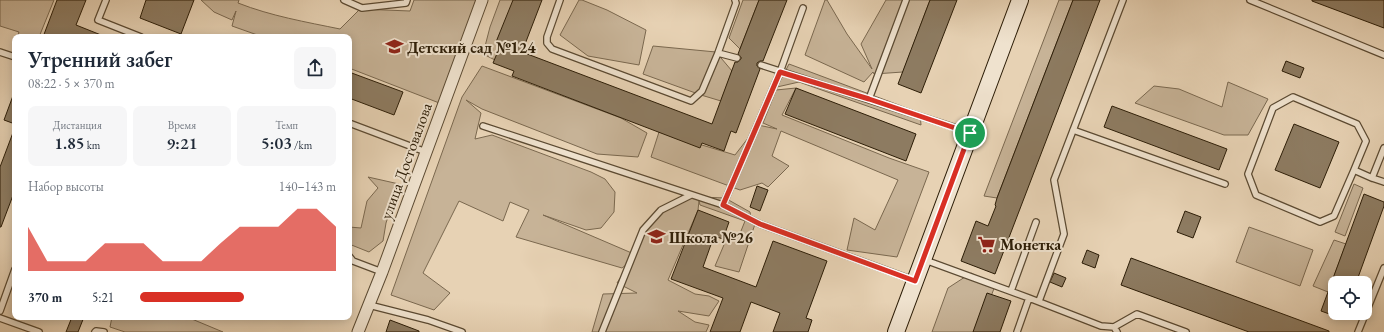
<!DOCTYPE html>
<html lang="ru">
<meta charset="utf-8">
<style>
body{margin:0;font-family:"EB Garamond",serif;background:#f6f6f7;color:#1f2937;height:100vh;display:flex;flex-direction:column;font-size:15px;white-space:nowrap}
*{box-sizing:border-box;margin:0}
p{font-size:13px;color:#747a83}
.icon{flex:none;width:22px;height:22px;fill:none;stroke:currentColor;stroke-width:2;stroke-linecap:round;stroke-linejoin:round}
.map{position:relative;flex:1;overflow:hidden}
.side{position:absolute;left:12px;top:34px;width:340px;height:286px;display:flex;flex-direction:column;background:#fff;border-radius:8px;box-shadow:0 2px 10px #0003}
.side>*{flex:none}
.tools{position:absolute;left:1328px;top:276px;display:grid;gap:8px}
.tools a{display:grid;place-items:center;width:44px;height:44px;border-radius:8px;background:#fff;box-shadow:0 2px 10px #0003;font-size:20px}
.pin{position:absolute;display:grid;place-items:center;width:34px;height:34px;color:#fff;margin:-17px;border:2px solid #fff;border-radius:50%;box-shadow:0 1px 4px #0007}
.round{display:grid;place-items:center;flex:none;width:42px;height:42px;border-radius:8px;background:#f6f6f7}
.headline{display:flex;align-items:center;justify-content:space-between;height:68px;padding:0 16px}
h1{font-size:22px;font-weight:600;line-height:30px}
.stats{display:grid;grid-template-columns:repeat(3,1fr);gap:6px;height:68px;padding:4px 16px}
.stats div{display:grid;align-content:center;border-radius:8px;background:#f6f6f7;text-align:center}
.stats b{font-size:17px;font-weight:600}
.stats small{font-size:11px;font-weight:400}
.stats p{font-size:11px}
.chart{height:112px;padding:8px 16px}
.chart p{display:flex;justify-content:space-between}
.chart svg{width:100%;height:72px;margin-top:4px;fill:#d93025;opacity:.7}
ul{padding:0 16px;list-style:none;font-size:13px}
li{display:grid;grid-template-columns:64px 48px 1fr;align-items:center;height:30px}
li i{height:10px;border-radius:5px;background:#d93025}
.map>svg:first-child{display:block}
</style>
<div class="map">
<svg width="1384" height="332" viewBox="0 0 1384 332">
<rect width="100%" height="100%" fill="#e7d2b4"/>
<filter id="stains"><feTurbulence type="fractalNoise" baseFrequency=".005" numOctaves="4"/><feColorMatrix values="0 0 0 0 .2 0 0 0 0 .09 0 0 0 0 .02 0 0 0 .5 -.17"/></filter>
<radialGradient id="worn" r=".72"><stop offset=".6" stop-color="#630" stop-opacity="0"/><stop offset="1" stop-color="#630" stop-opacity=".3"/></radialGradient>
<!-- green -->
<path fill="#c7b397" stroke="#7a684f" d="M0,0h54l-15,37h-22l2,-5 -19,-6z
M201,0h38l-1,3c33,13 68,19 102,26l20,-20 50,2 4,-11h62l-29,106 -98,-38v-31h-86l-31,-11 4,-15 -4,9 -18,-8z
M500,0h14l-17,61 -14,-7 7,-27z
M579,0h3l25,10 39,20 -7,35 -51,-9 -28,-21z
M743,0h16l-19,49 -11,-11z
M825,0h2l20,34 25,35 -11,-25 25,-44h44l-27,72 -29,2 -1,-2 -9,10 -59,-27z
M1059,0h14l-76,198 -13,-2z
M653,46l63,6 16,19 -11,30 -20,-6 -58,-21z
M789,64l131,49 1,12 -122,-43 -22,5z
M482,66l139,52 26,15 -9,24 -41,-3 -115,-45 -16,-9 15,13 -6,26 17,-4 99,37 14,7 10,13 -1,20 -13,16 -15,2 -43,-15 91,39 16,-35 28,-19 22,-3 25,1 25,14 2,11 3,1 -16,48 -24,-6 14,-33 10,3 6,-15 -45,-16 -1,-4 -1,9 -30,70 27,14 14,2 10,5 -10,15 -31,-5 17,11 14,3 -3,7h-114l11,-38 34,-1 -20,-10 14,-22 -9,7 -106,-31 13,-27 -19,-8 -7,19 -44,-20 -36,72 27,20 -16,17 -43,-15 71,-198z
M1228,82l40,17 -20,36h-24l-89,-32 19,-17 25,3 43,18z
M796,88l-14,27 107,43 40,14 -32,85 -50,-7 7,-32 21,12 23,-50 -117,-49 -9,25 17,10 -21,21 -6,-4 -22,7 -89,-33 8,-25 76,23 23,-30 19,4 -14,-6 13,-33z
M368,177l31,7 -13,39 -3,18 -14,11 -20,-8v-17l12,1 6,-27 11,-13z
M1354,184l9,4 -18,48 -10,-4z
M1249,227l64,23 -13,36 -64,-24z
M1334,240l12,4 -18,48 -15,-6z
M971,273l24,13 -18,46h-45l16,-44z
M112,317h75l36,15h-98l-15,-5z"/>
<!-- building -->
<path fill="#8d7b61" stroke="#2c1d07" d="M57,0h29l-10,25 30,12h-63z
M146,0h48l-13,34 -41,-16z
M513,0h29l-20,52 190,72 23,-62h3l3,-3v-2l-3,-3 21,-54h28l-24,61h-3l-3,2v3l3,3 -24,64 -5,-2 -7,20 -22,-8 -2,5 -188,-72 2,-5 -21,-8 8,-19 -5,-2z
M930,0h27l-36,93 -23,-9z
M1073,0h27l-105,274 -34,-13 15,-40 12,5 8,-20 -1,-1 2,-7z
M1312,0h72v28l-72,-27z
M1286,61l18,7 -4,10 -18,-7z
M349,72l54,20 -9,23 -45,-17z
M796,88l120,46 -10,27 -121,-47z
M14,93l1,1v30l-11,-4z
M1112,106l115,43 -8,21 -115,-43z
M1294,124l45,18 -19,46 -45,-18z
M14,130l1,60 -14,37h-1v-60z
M757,186l11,4 -8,21 -10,-4z
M1364,194l20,8v4l-28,77h-21v33l-14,-5z
M698,210l31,12 -6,17 -9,-3 -11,31 53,20 17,-46 54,20 -21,57 6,2 -4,12h-35l7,-19 -29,-11 -11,30h-30l13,-34 -52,-19z
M1185,211l16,6 -8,21 -16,-6z
M1087,250l12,5 -4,13 -13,-5z
M1131,258l198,73v1h-80l-128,-47z
M1054,273l12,5 -4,9 -12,-5z
M987,293l24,8 -11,31h-27z
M72,317h12l-6,15h-12z
M390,320l29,11v1h-33z"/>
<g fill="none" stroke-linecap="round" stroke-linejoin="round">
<defs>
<path id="lane" d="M106,0l-8,20 43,17
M344,0l18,8 44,-5 1,-3
M560,0l-13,37v6l5,6 139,52 11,-10 16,-38 19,5
M1250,0l134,55
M803,8l-23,64 -57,133 37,19 153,56
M0,52l15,5
M718,53l18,-50 -1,-3
M761,65l208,67
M869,99l37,-99
M349,123l77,29
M483,126l240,79
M1073,130l152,54
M1384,148l-12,30 12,4
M1354,170l12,-29 -9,-17 -64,-27 -20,11 -25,66 8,21 64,27 14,-6 20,-46 18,8
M349,256l4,5 29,11
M925,260l104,38 72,28 13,1 23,-13 49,18
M1011,291l25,-69
M1039,301l25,-67 -10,-54 69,-180
M369,305l59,15 34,12
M0,311l15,-42
M0,318l39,14
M1114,327l3,5
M95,332l1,-1 8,1
M602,332l41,-102 18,-20 30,-15
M1017,332l12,-34
M1358,332l26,-64"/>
<path id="street" d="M358,332l24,-60 100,-272"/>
<path id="secondary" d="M896,332l124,-332"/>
</defs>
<!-- lane casing -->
<use href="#lane" stroke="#5b4a32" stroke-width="8"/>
<!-- street casing -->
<use href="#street" stroke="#5b4a32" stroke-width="13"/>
<!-- secondary casing -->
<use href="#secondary" stroke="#2c1d07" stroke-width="18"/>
<!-- lane -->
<use href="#lane" stroke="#efe2ce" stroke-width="5.5"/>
<!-- street -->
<use href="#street" stroke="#efe2ce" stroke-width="11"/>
<!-- secondary -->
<use href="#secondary" stroke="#efe2ce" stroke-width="16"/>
</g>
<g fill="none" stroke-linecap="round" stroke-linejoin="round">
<defs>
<path id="route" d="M780,72l89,27 101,34 -55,148 -155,-57 -37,-19z"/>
</defs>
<!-- route casing -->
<use href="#route" stroke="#fff" stroke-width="8"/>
<!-- route -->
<use href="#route" stroke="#d93025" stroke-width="5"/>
</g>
<!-- icons -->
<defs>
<symbol id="school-bare" viewBox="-9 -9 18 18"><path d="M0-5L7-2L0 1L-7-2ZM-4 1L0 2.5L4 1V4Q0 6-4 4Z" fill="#8f2418" stroke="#efe2ce" stroke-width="2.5" paint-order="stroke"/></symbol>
<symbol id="supermarket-bare" viewBox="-9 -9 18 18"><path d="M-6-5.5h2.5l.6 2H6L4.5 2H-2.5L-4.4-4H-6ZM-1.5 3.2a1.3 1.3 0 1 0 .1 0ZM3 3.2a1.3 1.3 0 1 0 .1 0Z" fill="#8f2418" stroke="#efe2ce" stroke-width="2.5" paint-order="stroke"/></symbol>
</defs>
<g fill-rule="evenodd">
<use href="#school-bare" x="382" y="34" width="25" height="25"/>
<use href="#school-bare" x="644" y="224" width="25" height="25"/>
<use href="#supermarket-bare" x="974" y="232" width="25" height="25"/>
</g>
<g text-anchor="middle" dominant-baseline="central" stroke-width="4" stroke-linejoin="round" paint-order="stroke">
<!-- poi labels -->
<g font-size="16" font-weight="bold" fill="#2c1d07" stroke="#efe2ce" text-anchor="start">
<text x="407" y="47">Детский сад №124</text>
<text x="669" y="237">Школа №26</text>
<text x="1000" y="244">Монетка</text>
</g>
<!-- street labels -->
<g font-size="16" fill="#2c1d07" stroke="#efe2ce">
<text transform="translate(406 161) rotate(-70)">улица Достовалова</text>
</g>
</g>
<rect width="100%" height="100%" filter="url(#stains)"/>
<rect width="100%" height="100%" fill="url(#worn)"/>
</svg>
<div class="tools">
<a><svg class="icon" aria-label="locate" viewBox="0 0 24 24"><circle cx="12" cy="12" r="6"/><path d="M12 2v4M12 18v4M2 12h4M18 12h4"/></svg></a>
</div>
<div class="pin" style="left:970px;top:133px;background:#1e9e55"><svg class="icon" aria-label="arrive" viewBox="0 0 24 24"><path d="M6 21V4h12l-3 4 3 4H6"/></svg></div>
<section class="side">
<div class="headline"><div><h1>Утренний забег</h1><p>08:22 · 5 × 370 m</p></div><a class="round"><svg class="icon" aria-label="share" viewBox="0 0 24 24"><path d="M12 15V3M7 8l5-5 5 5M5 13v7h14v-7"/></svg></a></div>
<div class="stats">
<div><p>Дистанция</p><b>1.85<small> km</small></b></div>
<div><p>Время</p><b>9:21</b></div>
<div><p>Темп</p><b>5:03<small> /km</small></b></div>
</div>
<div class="chart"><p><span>Набор высоты</span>140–143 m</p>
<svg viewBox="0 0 160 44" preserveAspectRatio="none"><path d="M0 44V17L10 38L20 38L30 38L40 27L50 27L60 27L70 38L80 38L90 38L100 27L110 17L120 17L130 17L140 6L150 6L160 17V44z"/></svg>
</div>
<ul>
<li><b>370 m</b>5:21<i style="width:53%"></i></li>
</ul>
</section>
</div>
